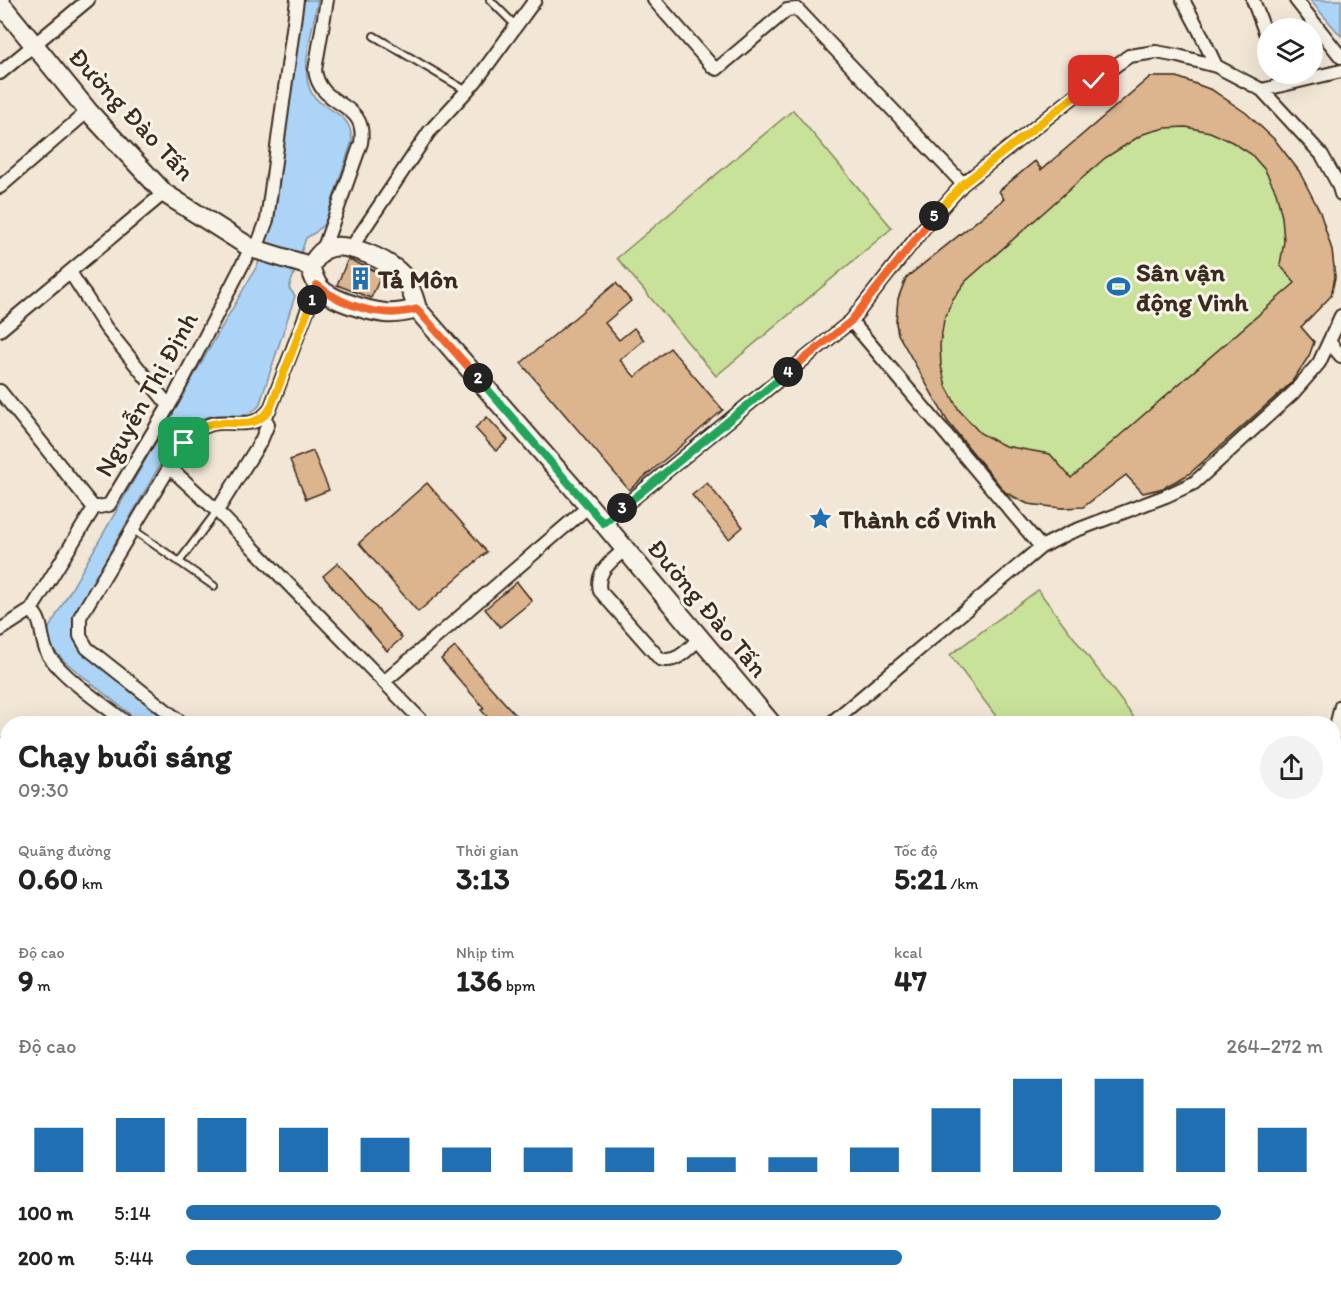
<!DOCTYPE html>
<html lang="vi">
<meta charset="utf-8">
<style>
body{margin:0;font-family:Itim,sans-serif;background:#f2f2f2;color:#222;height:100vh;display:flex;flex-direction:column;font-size:22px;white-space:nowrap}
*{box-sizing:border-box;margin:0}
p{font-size:20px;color:#767676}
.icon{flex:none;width:33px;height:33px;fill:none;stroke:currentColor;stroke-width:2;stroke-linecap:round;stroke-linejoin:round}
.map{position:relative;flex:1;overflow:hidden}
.details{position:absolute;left:0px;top:716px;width:1341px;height:578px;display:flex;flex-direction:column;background:#fff;border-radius:24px 24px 0 0;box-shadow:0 6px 24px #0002}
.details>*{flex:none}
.buttons{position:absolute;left:1257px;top:18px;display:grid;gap:12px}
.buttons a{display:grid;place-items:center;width:66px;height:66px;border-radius:50%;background:#fff;box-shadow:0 6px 24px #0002;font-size:30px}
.pin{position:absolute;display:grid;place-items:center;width:51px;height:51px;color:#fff;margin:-26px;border-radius:12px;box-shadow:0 3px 9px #0006}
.km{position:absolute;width:30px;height:30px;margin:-15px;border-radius:50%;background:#222;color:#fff;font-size:16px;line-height:30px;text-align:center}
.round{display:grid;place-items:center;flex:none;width:63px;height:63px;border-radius:32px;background:#f2f2f2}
.head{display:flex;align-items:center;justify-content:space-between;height:102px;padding:0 18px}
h1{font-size:33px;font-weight:700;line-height:45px}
.metrics{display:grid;grid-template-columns:repeat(3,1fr);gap:9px;height:102px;padding:6px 18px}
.metrics div{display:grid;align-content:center}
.metrics b{font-size:30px;font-weight:700}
.metrics small{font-size:16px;font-weight:400}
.metrics p{font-size:16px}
.chart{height:168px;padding:12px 18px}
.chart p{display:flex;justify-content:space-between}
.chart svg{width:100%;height:108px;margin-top:6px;stroke:#1f6fb2;stroke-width:6}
ul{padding:0 18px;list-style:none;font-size:20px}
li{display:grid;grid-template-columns:96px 72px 1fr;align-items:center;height:45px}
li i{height:15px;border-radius:8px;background:#1f6fb2}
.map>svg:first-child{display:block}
</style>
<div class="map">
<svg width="1341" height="1292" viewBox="0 0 1341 1292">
<rect width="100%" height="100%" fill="#f2e6d6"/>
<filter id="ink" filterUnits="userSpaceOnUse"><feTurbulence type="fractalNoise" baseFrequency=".0167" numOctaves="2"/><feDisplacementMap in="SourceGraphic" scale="12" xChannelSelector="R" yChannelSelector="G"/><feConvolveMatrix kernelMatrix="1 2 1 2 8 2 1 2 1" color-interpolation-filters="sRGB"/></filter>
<g filter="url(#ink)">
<!-- green -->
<path fill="#c8e299" stroke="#82865c" stroke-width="1.5" d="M1150,77h27l35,13 34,23 29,27 24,31 33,79 3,27 -4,19 -30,31 13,15 -5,14 -22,33 -98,85 -23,15 -23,4 -17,-18 -43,32 -21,1 -34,-4 -18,-8 -17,-15 -45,-59 -50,-88 -2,-11 2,-24 8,-21 98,-79 -5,-8 36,-30 7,8z
M793,110l99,118 -176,148 -99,-118z
M1038,590l100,133h-137l-51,-68z"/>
<!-- water -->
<path fill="#acd4f6" stroke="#7f90a0" stroke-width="1.5" d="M304,0h14c-4,23 -17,65 -9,87 9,27 42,19 43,54l-27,82 -9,9 -10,6 -17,50 6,8 -36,110c-17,15 -22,7 -41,9 -16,1 -30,10 -42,22l-102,178c-3,15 0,23 7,36l88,72h-28l-77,-62 -11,-12 -6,-9 2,-12 209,-364 11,-39z
M1310,0h31v36z
M605,1286h86l-17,6h-65z"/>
<!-- building -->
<path fill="#dcb48d" stroke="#3b2a1e" stroke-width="1.5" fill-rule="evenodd" d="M1150,77h27l35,13 34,23 29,27 24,31 21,41 12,38 3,27 -4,19 -30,31 13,15 -5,14 -18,27 -102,91 -26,14 -20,5 -17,-18 -43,32 -21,1 -34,-4 -23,-12 -57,-70 -50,-88 -2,-11 2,-24 8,-21 98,-79 -5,-8 36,-30 6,9zM1186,127l24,5 22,10 19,12 14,16 11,22 6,25 2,24 -4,24 15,18 -224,195 -21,-24 -45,-8 -25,-13 -21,-23 -13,-24 -5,-20 -1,-21 4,-25 9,-21 13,-18 139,-123 38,-24 22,-6z
M348,259l34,15 -11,24 -34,-13z
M616,283l15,18 -26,22 14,17 15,-12 10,12 -24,20 15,17 35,-29 53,62 -94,80 -108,-127z
M487,417l21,23 -12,11 -21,-23z
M313,451l16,39 -23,9 -16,-39z
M427,483l60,69 -69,60 -59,-69z
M707,483l36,44 -14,12 -37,-44z
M338,563l64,75 -15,13 -64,-75z
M517,582l15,19 -32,26 -15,-18z
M455,647l48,54 20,22h-30l-12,-13 3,-2 -43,-49z"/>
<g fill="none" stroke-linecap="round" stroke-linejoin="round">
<defs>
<path id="lane" d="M490,0l26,26
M374,36l93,55
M132,529l82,57
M179,562l38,-51"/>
<path id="street" d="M654,0l59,67 4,2 70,-59 10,-1 166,175
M1183,0l16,30 17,36
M1253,0l15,40
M1296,0l45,57
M0,73l88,-73
M1262,90l79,-19
M0,187l88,-76
M351,248l78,-116 46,-50 60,-82
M256,249l11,-29 30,-220
M323,250l38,-107c7,-44 -41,-33 -46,-73l12,-70
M70,272l36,56 63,78
M851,321l190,226
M0,330l164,-137
M1330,343l11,13
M0,391l94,117
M168,466l49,45 207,212
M217,511l44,-70 7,-17 -4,-7
M603,523l248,-202 73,-93 39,-44 131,-103 35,-25 27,-4 22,4 38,10 46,24 60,65 16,29 3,10
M625,549c-13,12 -30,22 -25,42l60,68c17,5 28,-10 40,-21
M31,610c14,11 8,31 18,46 17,24 54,48 78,67
M0,630l31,-20 63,-102 15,-3 64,-106 78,-151
M385,681l204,-175
M182,723l-95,-75 -7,-12v-19l104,-174c8,-8 16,-16 28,-19 22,-5 41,8 58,-15l47,-124
M831,723l210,-176 28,-14 97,-37 28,-13 99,-90 26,-30 22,-47
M1334,735l7,-29
M0,744l8,6
M1334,816l7,4
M1334,985h7
M1334,1030l7,20
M1334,1128h7
M1334,1158h7
M0,1197l8,-6
M1334,1209l7,-1
M0,1255l8,9
M1334,1256l7,2
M27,1286l6,6
M500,1286l3,6
M582,1286l4,6
M901,1286l5,6
M147,1292l7,-6
M257,1292l8,-6
M412,1292l9,-6
M680,1292l19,-6
M802,1292l8,-6
M1068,1292l8,-6
M1221,1292l7,-6"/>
<path id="secondary" d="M0,3l88,108 76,82 87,55 59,18
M310,266c5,-5 9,-14 16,-17 19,-9 62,11 76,26 8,9 12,22 15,34l172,197 182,217
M310,266c2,6 4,13 7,18 8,15 51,27 68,29 11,1 21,-1 32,-4
M0,1035l8,8
M215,1286l5,6
M1048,1286l1,6"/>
</defs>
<!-- lane casing -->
<use href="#lane" stroke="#3b2a1e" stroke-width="10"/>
<!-- street casing -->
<use href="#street" stroke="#3b2a1e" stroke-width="16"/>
<!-- secondary casing -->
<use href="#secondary" stroke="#3b2a1e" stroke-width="22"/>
<!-- lane -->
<use href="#lane" stroke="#f7f3e8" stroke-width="6"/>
<!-- street -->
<use href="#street" stroke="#f7f3e8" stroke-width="12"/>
<!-- secondary -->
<use href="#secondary" stroke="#f7f3e8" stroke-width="18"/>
</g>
</g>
<g fill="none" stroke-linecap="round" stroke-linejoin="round" filter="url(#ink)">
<defs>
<path id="split-1" d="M184,443c8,-8 16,-16 28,-19 22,-5 41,8 58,-15l42,-109"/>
<path id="split-2" d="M312,300l5,-15c27,22 67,34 100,24l61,69"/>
<path id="split-3" d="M478,378l125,145 19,-15"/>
<path id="split-4" d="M622,508l166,-136"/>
<path id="split-5" d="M788,372l63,-51 83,-105"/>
<path id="split-6" d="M934,216l29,-32 131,-103"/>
</defs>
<!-- split-1 casing -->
<use href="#split-1" stroke="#fff" stroke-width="12"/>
<!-- split-2 casing -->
<use href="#split-2" stroke="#fff" stroke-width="12"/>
<!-- split-3 casing -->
<use href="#split-3" stroke="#fff" stroke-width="12"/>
<!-- split-4 casing -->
<use href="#split-4" stroke="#fff" stroke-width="12"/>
<!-- split-5 casing -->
<use href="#split-5" stroke="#fff" stroke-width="12"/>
<!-- split-6 casing -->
<use href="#split-6" stroke="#fff" stroke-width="12"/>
<!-- split-1 -->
<use href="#split-1" stroke="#f5b400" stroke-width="8"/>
<!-- split-2 -->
<use href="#split-2" stroke="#f0652b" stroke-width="8"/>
<!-- split-3 -->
<use href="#split-3" stroke="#22a559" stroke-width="8"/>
<!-- split-4 -->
<use href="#split-4" stroke="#22a559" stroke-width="8"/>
<!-- split-5 -->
<use href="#split-5" stroke="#f0652b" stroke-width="8"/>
<!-- split-6 -->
<use href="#split-6" stroke="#f5b400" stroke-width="8"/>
</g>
<!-- icons -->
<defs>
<symbol id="building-bare" viewBox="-9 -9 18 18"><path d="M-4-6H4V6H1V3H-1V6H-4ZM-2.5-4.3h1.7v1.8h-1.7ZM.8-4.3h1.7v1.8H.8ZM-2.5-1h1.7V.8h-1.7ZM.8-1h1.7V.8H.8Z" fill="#1f6fb2" stroke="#f7f3e8" stroke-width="2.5" paint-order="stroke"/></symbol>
<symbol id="stadium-bare" viewBox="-9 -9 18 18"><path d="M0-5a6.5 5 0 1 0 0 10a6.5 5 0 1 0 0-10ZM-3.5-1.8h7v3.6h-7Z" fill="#1f6fb2" stroke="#f7f3e8" stroke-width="2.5" paint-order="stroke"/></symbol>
<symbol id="sight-bare" viewBox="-9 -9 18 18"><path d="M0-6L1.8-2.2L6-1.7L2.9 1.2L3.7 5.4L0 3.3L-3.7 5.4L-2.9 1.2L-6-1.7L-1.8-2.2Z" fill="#1f6fb2" stroke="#f7f3e8" stroke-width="2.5" paint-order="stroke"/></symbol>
</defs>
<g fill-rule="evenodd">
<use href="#building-bare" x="344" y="262" width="33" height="33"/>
<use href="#stadium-bare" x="1102" y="270" width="33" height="33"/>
<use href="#sight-bare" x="804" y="502" width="33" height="33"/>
</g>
<g text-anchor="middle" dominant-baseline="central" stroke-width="6" stroke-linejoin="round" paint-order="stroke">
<!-- street labels -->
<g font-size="26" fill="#3b2a1e" stroke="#f7f3e8">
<text transform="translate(132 114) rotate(47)">Đường Đào Tấn</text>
<text transform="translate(146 394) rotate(-61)">Nguyễn Thị Định</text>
<text transform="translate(708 608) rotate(50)">Đường Đào Tấn</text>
</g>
<!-- poi labels -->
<g font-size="26" font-weight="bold" fill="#3b2a1e" stroke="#f7f3e8" text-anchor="start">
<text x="1136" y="272">Sân vận<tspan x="1136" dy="30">động Vinh</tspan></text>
<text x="378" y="279">Tả Môn</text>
<text x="839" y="519">Thành cổ Vinh</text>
</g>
</g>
</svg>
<div class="buttons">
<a><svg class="icon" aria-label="layers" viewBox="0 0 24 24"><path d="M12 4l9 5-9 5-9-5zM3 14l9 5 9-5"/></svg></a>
</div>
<div class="pin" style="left:184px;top:443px;background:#1e9e55"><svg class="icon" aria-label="arrive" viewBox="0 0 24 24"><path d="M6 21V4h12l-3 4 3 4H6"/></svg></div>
<div class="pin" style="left:1094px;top:81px;background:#d93025"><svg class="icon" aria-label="check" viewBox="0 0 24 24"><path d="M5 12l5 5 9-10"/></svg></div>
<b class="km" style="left:312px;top:300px">1</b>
<b class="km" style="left:478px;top:378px">2</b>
<b class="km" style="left:622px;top:508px">3</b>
<b class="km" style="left:788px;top:372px">4</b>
<b class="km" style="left:934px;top:216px">5</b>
<section class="details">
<div class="head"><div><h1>Chạy buổi sáng</h1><p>09:30</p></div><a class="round"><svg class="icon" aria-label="share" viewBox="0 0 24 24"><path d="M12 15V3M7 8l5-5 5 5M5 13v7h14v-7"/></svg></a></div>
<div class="metrics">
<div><p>Quãng đường</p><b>0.60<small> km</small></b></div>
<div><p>Thời gian</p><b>3:13</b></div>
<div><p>Tốc độ</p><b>5:21<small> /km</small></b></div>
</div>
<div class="metrics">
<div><p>Độ cao</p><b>9<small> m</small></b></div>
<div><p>Nhịp tim</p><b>136<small> bpm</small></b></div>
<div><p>kcal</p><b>47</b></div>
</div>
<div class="chart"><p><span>Độ cao</span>264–272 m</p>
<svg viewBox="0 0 160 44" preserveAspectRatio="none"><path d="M5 44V26M15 44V22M25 44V22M35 44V26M45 44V30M55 44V34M65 44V34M75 44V34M85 44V38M95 44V38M105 44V34M115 44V18M125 44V6M135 44V6M145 44V18M155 44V26"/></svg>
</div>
<ul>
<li><b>100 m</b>5:14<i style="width:91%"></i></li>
<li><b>200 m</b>5:44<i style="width:63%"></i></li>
</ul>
</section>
</div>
